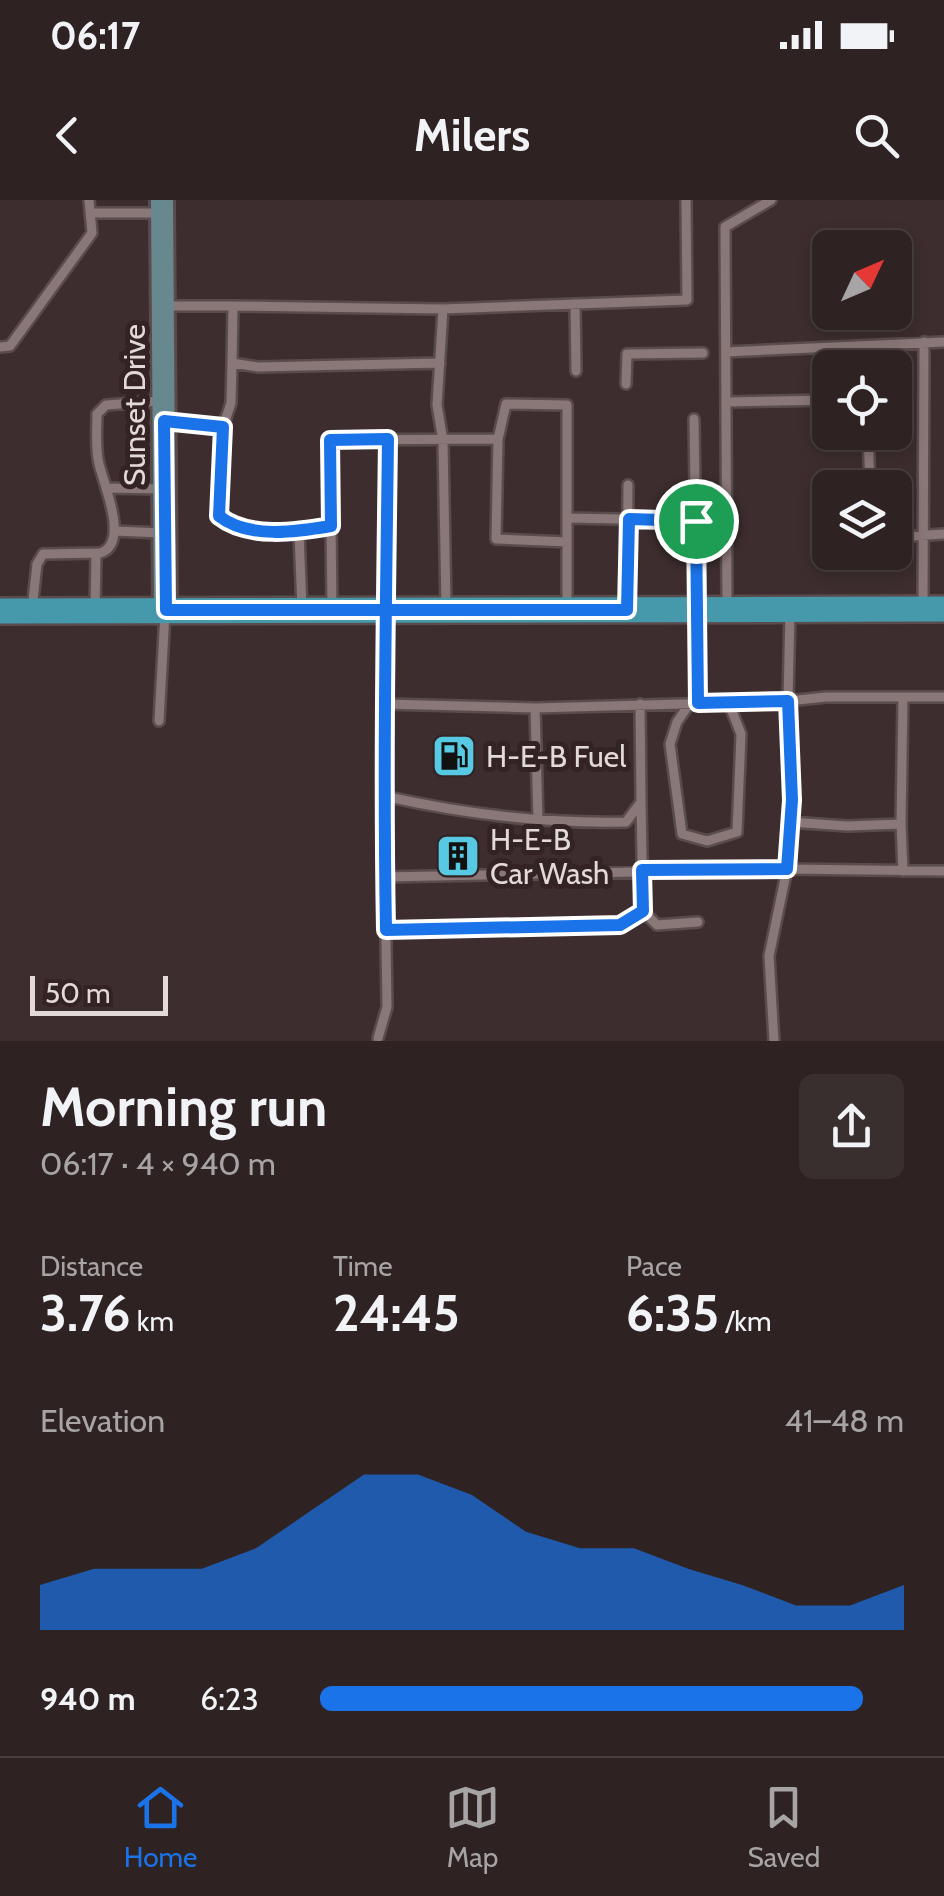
<!DOCTYPE html>
<meta charset="utf-8">
<style>
body{margin:0;font-family:Cabin,sans-serif;background:#3a2f2f;color:#f1f3f6;height:100vh;display:flex;flex-direction:column;font-size:38px;white-space:nowrap}
*{box-sizing:border-box;margin:0}
p{font-size:32px;color:#a7a4a5}
.icon{flex:none;width:55px;height:55px;fill:none;stroke:currentColor;stroke-width:2;stroke-linecap:round;stroke-linejoin:round}
.map{position:relative;height:841px;overflow:hidden}
.panel{display:flex;flex-direction:column;background:#2e2222;flex:1}
.panel>*{flex:none}
.needle{width:65px;rotate:46deg}
.tools{position:absolute;left:812px;top:30px;display:grid;gap:20px}
.tools a{display:grid;place-items:center;width:100px;height:100px;border-radius:15px;background:#2e2222;box-shadow:0 5px 15px #0003,0 0 0 2px #493f40;font-size:50px}
.scale{position:absolute;left:30px;bottom:25px;width:138px;box-sizing:border-box;padding-left:10px;border:5px solid #e4d9d9;border-top:0;font-size:28px;line-height:35px;white-space:nowrap;color:#e4d9d9;-webkit-text-stroke:8px #332324;paint-order:stroke}
.pin{position:absolute;display:grid;place-items:center;width:85px;height:85px;color:#fff;margin:-42px;border:5px solid #fff;border-radius:50%;box-shadow:0 2px 10px #0007}
.round{display:grid;place-items:center;flex:none;width:105px;height:105px;border-radius:15px;background:#3a2f2f}
.summary{display:flex;align-items:center;justify-content:space-between;height:170px;padding:0 40px}
h1{font-size:55px;font-weight:700;line-height:75px}
.metrics{display:grid;grid-template-columns:repeat(3,1fr);gap:15px;height:170px;padding:10px 40px}
.metrics div{display:grid;align-content:center}
.metrics b{font-size:50px;font-weight:700}
.metrics small{font-size:28px;font-weight:400}
.metrics p{font-size:28px}
.chart{height:280px;padding:20px 40px}
.chart p{display:flex;justify-content:space-between}
.chart svg{width:100%;height:180px;margin-top:10px;fill:#1a73e8;opacity:.7}
ul{padding:0 40px;list-style:none;font-size:32px}
li{display:grid;grid-template-columns:160px 120px 1fr;align-items:center;height:75px}
li i{height:25px;border-radius:12px;background:#1a73e8}
.status{display:flex;justify-content:space-between;align-items:center;height:70px;padding:0 50px;background:#2e2222;direction:ltr}
.status svg{height:28px;fill:currentColor}
header{display:flex;justify-content:space-between;align-items:center;height:130px;padding:0 40px;background:#2e2222;font-size:45px;font-weight:700}
.tabs{display:flex;justify-content:space-around;align-items:center;height:140px;border-top:2px solid #493f40;background:#2e2222;font-size:28px;color:#a7a4a5}
.tabs a{display:grid;justify-items:center;gap:5px}
.tabs .selected{color:#1a73e8}
.map>svg:first-child{display:block}
</style>
<div class="status"><b>06:17</b><svg viewBox="0 0 49 12"><path d="M0 12V9h3v3zM5 12V6h3v6zM10 12V3h3v9zM15 12V0h3v12zM26 1h20v11H26zM47 4h2v5h-2z"/></svg></div>
<header><svg class="icon" aria-label="back" viewBox="0 0 24 24"><path d="M15 5l-7 7 7 7"/></svg>Milers<svg class="icon" aria-label="search" viewBox="0 0 24 24"><circle cx="10" cy="10" r="6"/><path d="M15 15l6 6"/></svg></header>
<div class="map">
<svg width="944" height="841" viewBox="0 0 944 841">
<rect width="100%" height="100%" fill="#3d2d2e"/>
<g fill="none" stroke-linecap="round" stroke-linejoin="round">
<defs>
<path id="lane" d="M90,13h72
M575,104l1,67
M163,106h70l-1,57 26,4 182,-4
M233,106l210,3
M0,147l10,-1 82,-113 -3,-33
M726,152l218,-10
M232,163l-1,40 -8,24 -4,89c29,23 77,16 112,10
M626,184l1,-30 76,-1
M726,202l104,-2
M694,219l4,284
M166,221l57,6
M868,232l2,56
M498,239l8,-35 61,1v137
M106,288l57,1
M567,318l160,3
M115,331l47,2
M299,332l3,77
M895,337l49,-3
M727,406l-2,-379 46,-27
M923,406l1,-264
M332,407l-2,-167 168,-1 -2,100 71,3v64
M446,407l-3,-166 -6,-36 6,-96 244,-9 -1,-100
M627,407l1,-122
M32,409l5,-45 6,-10 57,-1c30,-9 4,-68 -1,-89 -4,-16 -2,-34 -2,-50l9,-9 55,-4
M95,410l1,-57
M790,412l-2,89 38,-4h118
M690,503l-13,19 -7,22 12,90 25,7 30,-9 4,-98 -13,-33
M384,504l151,4 253,-7 4,99 -5,69 -402,8
M535,508l3,112
M159,521l6,-108
M384,596c80,18 160,28 242,26l15,-20 -1,-98
M790,622l57,4 54,-2 2,47
M901,624l2,-127
M643,711l14,14 41,-3
M386,731l234,-6 23,-14 -2,-109
M378,838l9,-31 -4,-259 5,-309
M774,841l-5,-85 18,-87 157,2"/>
<path id="secondary" d="M162,0l3,410"/>
<path id="primary" d="M0,411l944,-2"/>
</defs>
<!-- lane casing -->
<use href="#lane" stroke="#5a4c4d" stroke-width="14"/>
<!-- secondary casing -->
<use href="#secondary" stroke="#5a4c4d" stroke-width="28"/>
<!-- primary casing -->
<use href="#primary" stroke="#5a4c4d" stroke-width="30"/>
<!-- lane -->
<use href="#lane" stroke="#8a7777" stroke-width="9"/>
<!-- secondary -->
<use href="#secondary" stroke="#688890" stroke-width="22"/>
<!-- primary -->
<use href="#primary" stroke="#4599aa" stroke-width="25"/>
</g>
<g fill="none" stroke-linecap="round" stroke-linejoin="round">
<defs>
<path id="route" d="M696,321l-67,-2 -2,91c-154,-1 -308,0 -461,0l-2,-189 59,6 -4,89c29,23 77,16 112,10l-1,-86 58,-1c-2,164 -5,328 -2,491l234,-5 23,-14 -1,-41 145,-1 5,-69 -4,-99 -90,2 -2,-182"/>
</defs>
<!-- route casing -->
<use href="#route" stroke="#fff" stroke-width="20"/>
<!-- route -->
<use href="#route" stroke="#1a73e8" stroke-width="12"/>
</g>
<!-- icons -->
<defs>
<symbol id="fuel-square" viewBox="-11 -11 22 22"><rect x="-9" y="-9" width="18" height="18" rx="4" fill="#57c9e3" stroke="#332324"/><path d="M-5.5-6h7V0h2V4h1.3V-2.5L3-4.5l.8-.8L6-3V5H2.5V1h-1V6h-7ZM-4.2-4.7v3.2H.2V-4.7Z" fill="#111"/></symbol>
<symbol id="building-square" viewBox="-11 -11 22 22"><rect x="-9" y="-9" width="18" height="18" rx="4" fill="#57c9e3" stroke="#332324"/><path d="M-4-6H4V6H1V3H-1V6H-4ZM-2.5-4.3h1.7v1.8h-1.7ZM.8-4.3h1.7v1.8H.8ZM-2.5-1h1.7V.8h-1.7ZM.8-1h1.7V.8H.8Z" fill="#111"/></symbol>
</defs>
<g fill-rule="evenodd">
<use href="#fuel-square" x="429" y="531" width="50" height="50"/>
<use href="#building-square" x="433" y="631" width="50" height="50"/>
</g>
<g text-anchor="middle" dominant-baseline="central" stroke-width="10" stroke-linejoin="round" paint-order="stroke">
<!-- street labels -->
<g font-size="30" fill="#e4d9d9" stroke="#332324">
<text transform="translate(134 205) rotate(-90)">Sunset Drive</text>
</g>
<!-- poi labels -->
<g font-size="30" fill="#e4d9d9" stroke="#332324" text-anchor="start">
<text x="486" y="556">H-E-B Fuel</text>
<text x="490" y="639">H-E-B<tspan x="490" dy="34">Car Wash</tspan></text>
</g>
</g>
</svg>
<div class="tools">
<a><svg class="needle" viewBox="-14 -14 28 28"><path d="M0-13l5 13h-10z" fill="#e53935"/><path d="M0 13l5-13h-10z" fill="#a7a4a5"/></svg></a>
<a><svg class="icon" aria-label="locate" viewBox="0 0 24 24"><circle cx="12" cy="12" r="6"/><path d="M12 2v4M12 18v4M2 12h4M18 12h4"/></svg></a>
<a><svg class="icon" aria-label="layers" viewBox="0 0 24 24"><path d="M12 4l9 5-9 5-9-5zM3 14l9 5 9-5"/></svg></a>
</div>
<div class="scale">50 m</div>
<div class="pin" style="left:696px;top:321px;background:#1e9e55"><svg class="icon" aria-label="arrive" viewBox="0 0 24 24"><path d="M6 21V4h12l-3 4 3 4H6"/></svg></div>
</div>
<section class="panel">
<div class="summary"><div><h1>Morning run</h1><p>06:17 · 4 × 940 m</p></div><a class="round"><svg class="icon" aria-label="share" viewBox="0 0 24 24"><path d="M12 15V3M7 8l5-5 5 5M5 13v7h14v-7"/></svg></a></div>
<div class="metrics">
<div><p>Distance</p><b>3.76<small> km</small></b></div>
<div><p>Time</p><b>24:45</b></div>
<div><p>Pace</p><b>6:35<small> /km</small></b></div>
</div>
<div class="chart"><p><span>Elevation</span>41–48 m</p>
<svg viewBox="0 0 160 44" preserveAspectRatio="none"><path d="M0 44V33L10 29L20 29L30 29L40 24L50 15L60 6L70 6L80 11L90 20L100 24L110 24L120 29L130 33L140 38L150 38L160 33V44z"/></svg>
</div>
<ul>
<li><b>940 m</b>6:23<i style="width:93%"></i></li>
</ul>
</section>
<nav class="tabs">
<a class="selected"><svg class="icon" aria-label="home" viewBox="0 0 24 24"><path d="M3 11l9-7 9 7M6 9v11h12V9"/></svg>Home</a>
<a><svg class="icon" aria-label="map" viewBox="0 0 24 24"><path d="M3 6l6-2 6 2 6-2v14l-6 2-6-2-6 2zM9 4v14M15 6v14"/></svg>Map</a>
<a><svg class="icon" aria-label="saved" viewBox="0 0 24 24"><path d="M7 4h10v16l-5-4-5 4z"/></svg>Saved</a>
</nav>
